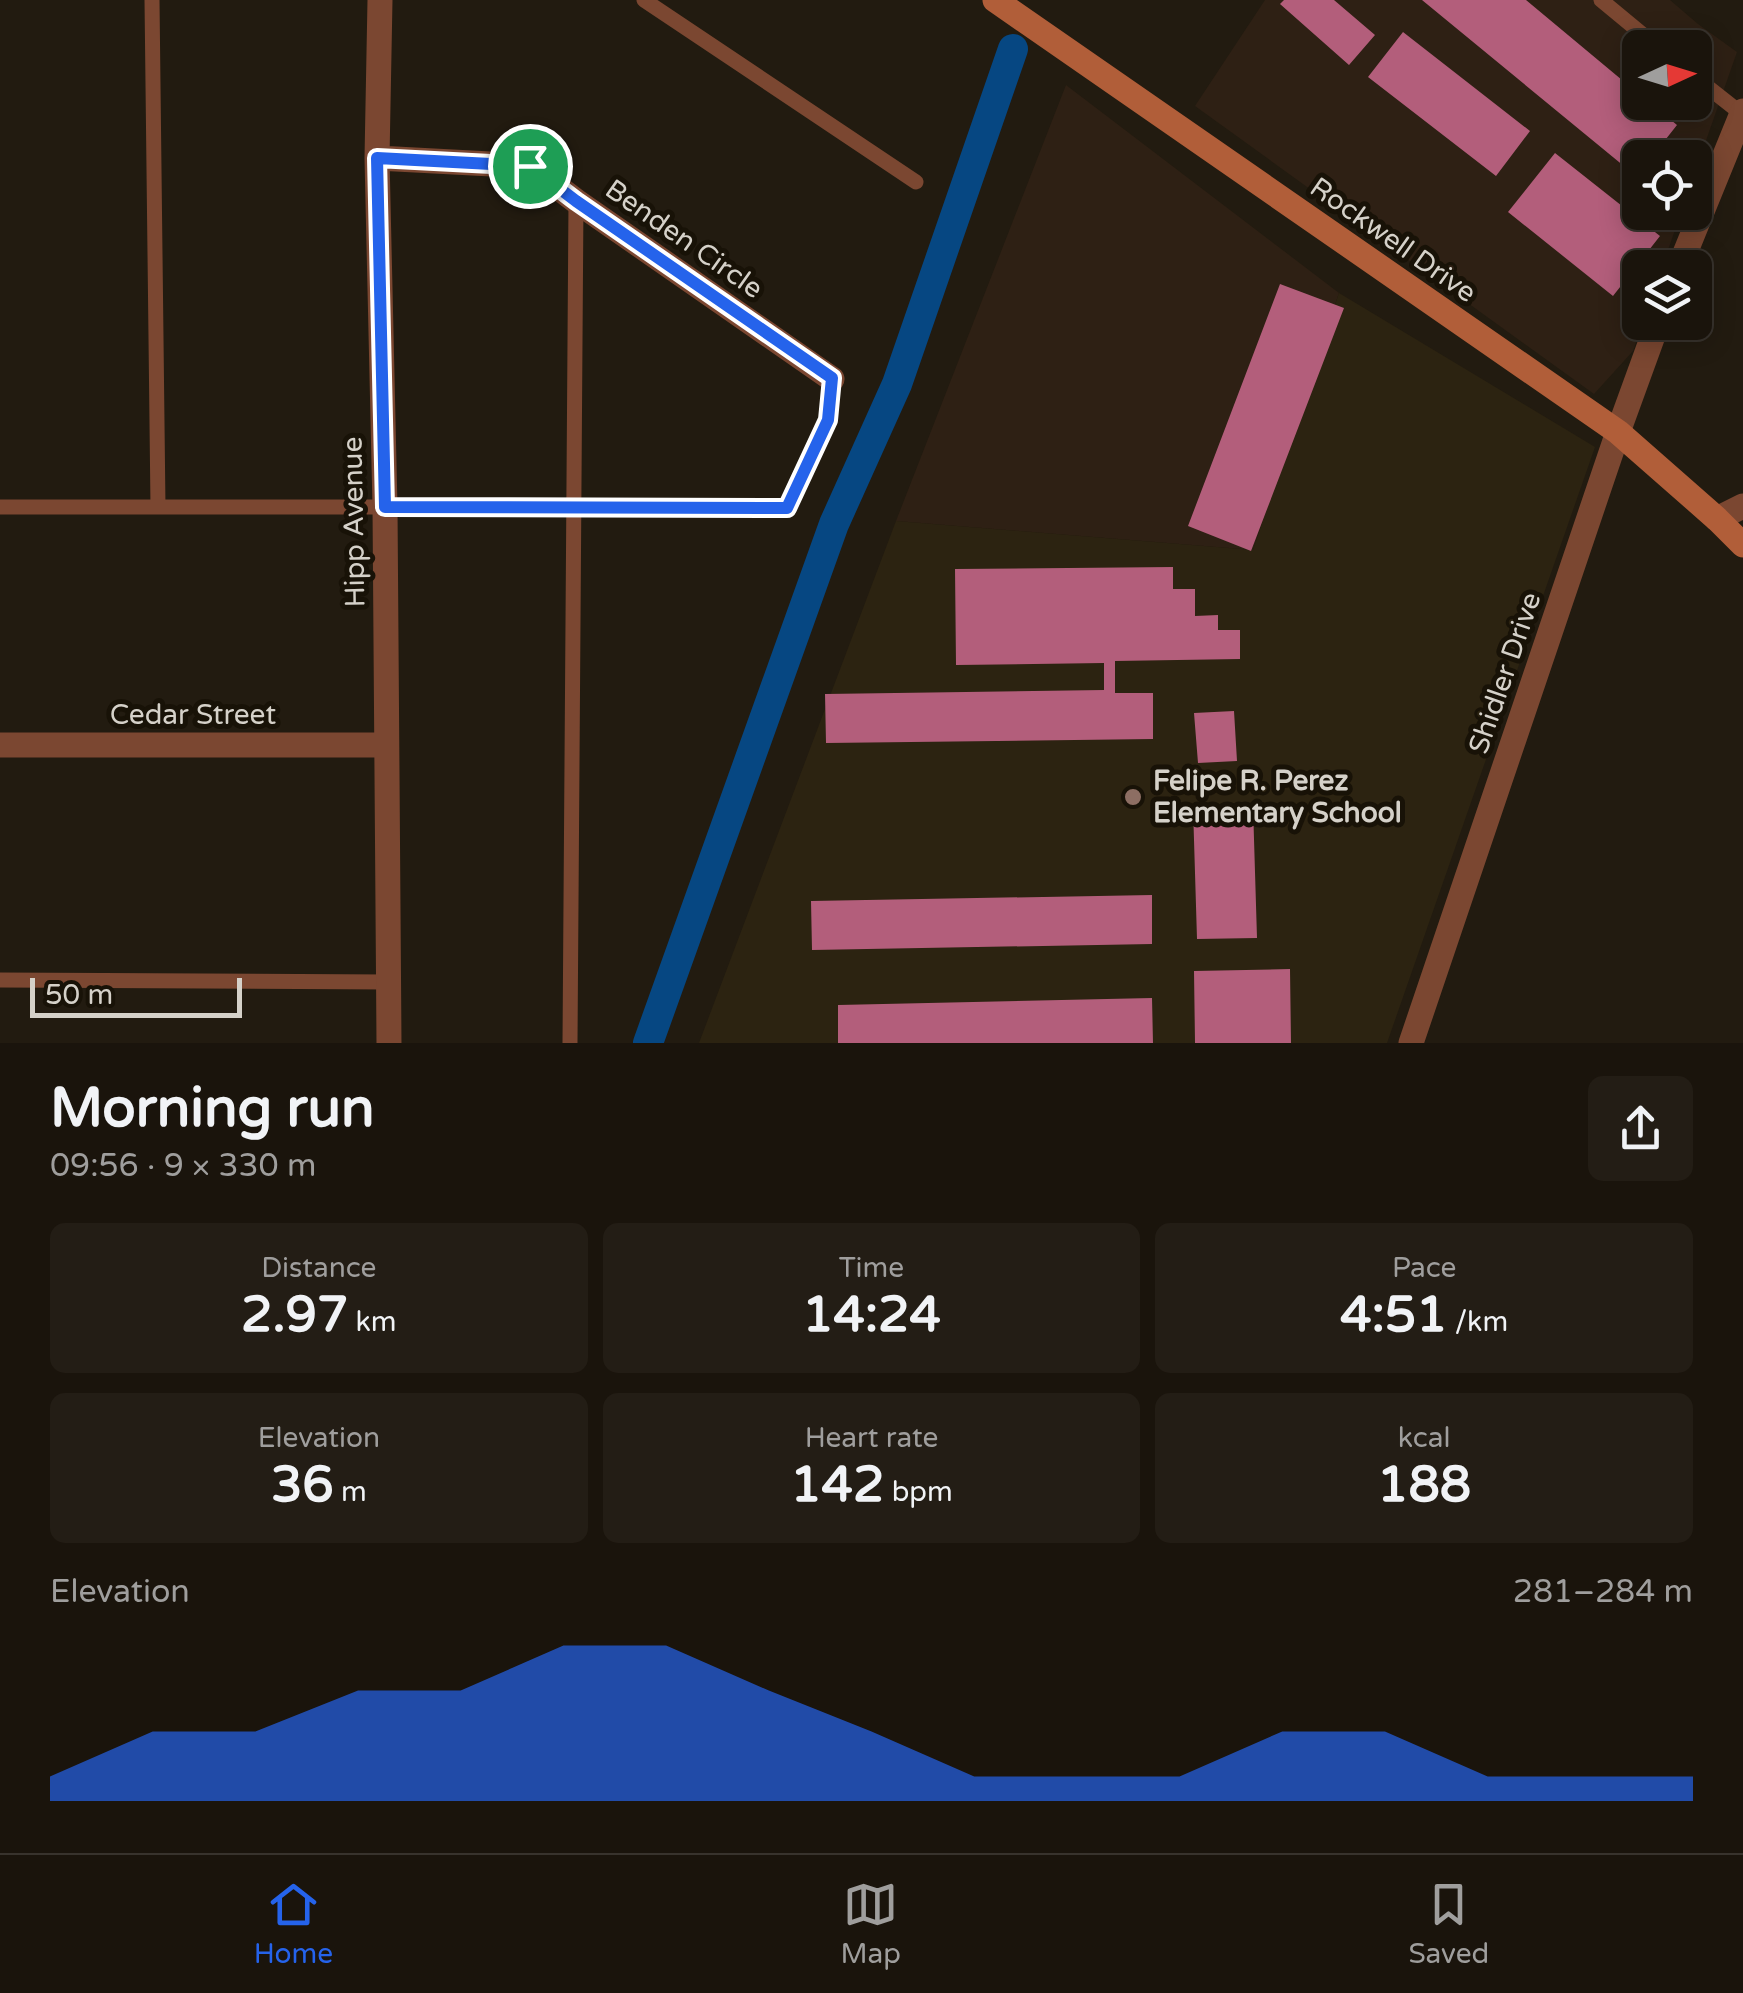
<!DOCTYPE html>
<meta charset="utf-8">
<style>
body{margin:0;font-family:"Varela Round",sans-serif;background:#231d15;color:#f1f3f6;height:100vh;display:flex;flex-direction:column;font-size:38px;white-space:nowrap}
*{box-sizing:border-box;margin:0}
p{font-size:32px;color:#9f9e9d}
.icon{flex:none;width:55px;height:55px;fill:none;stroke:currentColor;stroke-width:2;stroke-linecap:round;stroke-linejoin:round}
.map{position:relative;height:1043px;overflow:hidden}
.side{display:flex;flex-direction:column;background:#1a140c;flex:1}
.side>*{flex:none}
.needle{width:65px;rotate:86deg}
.buttons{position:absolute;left:1622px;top:30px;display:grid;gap:20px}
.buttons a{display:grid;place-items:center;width:90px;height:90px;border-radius:15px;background:#1a140c;box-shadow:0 5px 25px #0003,0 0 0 2px #38332d;font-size:50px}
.scale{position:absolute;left:30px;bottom:25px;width:212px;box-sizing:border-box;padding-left:10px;border:5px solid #d5d1c9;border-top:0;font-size:28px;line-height:35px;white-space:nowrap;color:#d5d1c9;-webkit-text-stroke:8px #181207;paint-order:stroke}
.pin{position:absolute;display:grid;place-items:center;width:85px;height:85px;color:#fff;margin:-42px;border:5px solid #fff;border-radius:50%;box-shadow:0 2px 10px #0007}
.round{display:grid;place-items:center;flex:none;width:105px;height:105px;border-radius:15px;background:#231d15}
.headline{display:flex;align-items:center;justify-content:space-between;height:170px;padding:0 50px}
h1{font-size:55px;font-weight:700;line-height:75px}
.stats{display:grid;grid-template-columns:repeat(3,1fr);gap:15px;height:170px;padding:10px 50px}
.stats div{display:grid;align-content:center;border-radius:15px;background:#231d15;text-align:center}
.stats b{font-size:50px;font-weight:700}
.stats small{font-size:28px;font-weight:400}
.stats p{font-size:28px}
.chart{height:280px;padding:20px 50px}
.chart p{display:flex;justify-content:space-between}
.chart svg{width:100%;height:180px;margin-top:10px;fill:#2563eb;opacity:.7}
.menu{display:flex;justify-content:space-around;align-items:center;height:140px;border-top:2px solid #38332d;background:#1a140c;font-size:28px;color:#9f9e9d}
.menu a{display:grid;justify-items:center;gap:5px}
.menu .active{color:#2563eb}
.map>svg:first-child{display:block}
</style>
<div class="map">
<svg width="1743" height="1043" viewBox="0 0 1743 1043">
<rect width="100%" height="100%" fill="#221b10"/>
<!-- commercial -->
<path fill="#2e2014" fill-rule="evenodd" d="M1265,0h405l28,24 39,28 -42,120v-14h-55v54l41,1 -19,54 -22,1v54l3,1 -10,28 -39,43 -399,-288zM1640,48h55v54h-55z
M1066,85l273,208 -86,257 -357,-29z"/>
<!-- built -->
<path fill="#2c2311" d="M1339,293l256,154 -208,596h-688l197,-522 357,29z"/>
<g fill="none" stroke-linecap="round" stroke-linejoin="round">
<!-- canal -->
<path stroke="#064782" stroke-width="30" d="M648,1043l186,-519 63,-140 116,-335"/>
</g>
<!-- building -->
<path fill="#b35e7b" d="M1284,0h50l41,35 -26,30 -69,-61z
M1422,0h104l114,95v7h9l28,23 -26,33h-11v13l-4,5z
M1403,32l127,99 -34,45 -128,-99z
M1555,153l105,83 -47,60 -105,-84z
M1280,284l64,24 -93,243 -63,-25z
M1173,567v22h22v27l23,-1v15h22v29l-125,2v32h38v46l-327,4 -1,-49 279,-4v-27l-148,2 -1,-96z
M1234,711l3,50 -39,2 -4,-50z
M1253,806l4,132 -60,1 -4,-132z
M1152,895v49l-340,6 -1,-49z
M1290,969l1,74h-96l-1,-72z
M1152,998l1,45h-315v-38z"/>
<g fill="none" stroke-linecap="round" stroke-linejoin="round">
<!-- lane -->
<path stroke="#7b4731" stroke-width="15" d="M152,0l6,507
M644,0l272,182
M1601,0l58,48
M1695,77l47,37
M0,507h787l41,-87 4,-41
M0,980l388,2
M570,1043l6,-842"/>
<!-- street -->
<path stroke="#7b4731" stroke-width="25" d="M380,0l-3,158 8,349 4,536
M377,158l153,8 46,35 256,178
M1679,268l64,-157
M1717,519l26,-13
M0,745h386
M1411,1043l207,-611 40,-110"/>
<!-- secondary -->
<path stroke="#b15e39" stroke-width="25" d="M995,0l623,432 99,87 26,26"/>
</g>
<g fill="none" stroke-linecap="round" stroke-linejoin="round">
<defs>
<path id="route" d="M377,158l153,8 46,35 256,177 -4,42 -41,88 -402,-1z"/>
</defs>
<!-- route casing -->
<use href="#route" stroke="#fff" stroke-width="20"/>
<!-- route -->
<use href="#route" stroke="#2563eb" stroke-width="12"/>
</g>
<!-- markers -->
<circle fill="#8d6e63" stroke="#181207" stroke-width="4" cx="1133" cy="797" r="10"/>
<g text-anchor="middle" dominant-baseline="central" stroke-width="10" stroke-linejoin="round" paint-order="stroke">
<!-- street labels -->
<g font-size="28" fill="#d5d1c9" stroke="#181207">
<text transform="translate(684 239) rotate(35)">Benden Circle</text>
<text transform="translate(1393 240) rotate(35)">Rockwell Drive</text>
<text transform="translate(354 522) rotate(-91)">Hipp Avenue</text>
<text transform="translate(1505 673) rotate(-71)">Shidler Drive</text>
<text x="193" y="715">Cedar Street</text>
</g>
<!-- poi labels -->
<g font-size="28" font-weight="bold" fill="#d5d1c9" stroke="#181207" text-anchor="start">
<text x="1153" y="781">Felipe R. Perez<tspan x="1153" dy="32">Elementary School</tspan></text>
</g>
</g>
</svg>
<div class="buttons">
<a><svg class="needle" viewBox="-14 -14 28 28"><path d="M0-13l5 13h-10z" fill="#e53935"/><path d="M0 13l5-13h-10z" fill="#9f9e9d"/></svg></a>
<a><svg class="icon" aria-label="locate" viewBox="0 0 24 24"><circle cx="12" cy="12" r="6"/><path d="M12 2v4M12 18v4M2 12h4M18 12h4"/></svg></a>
<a><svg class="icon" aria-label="layers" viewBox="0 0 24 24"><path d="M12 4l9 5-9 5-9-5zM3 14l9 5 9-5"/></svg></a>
</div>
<div class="scale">50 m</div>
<div class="pin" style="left:530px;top:166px;background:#1e9e55"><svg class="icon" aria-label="arrive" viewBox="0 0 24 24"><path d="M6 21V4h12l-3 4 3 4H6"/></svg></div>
</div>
<section class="side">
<div class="headline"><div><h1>Morning run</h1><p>09:56 · 9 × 330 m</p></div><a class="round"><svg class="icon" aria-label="share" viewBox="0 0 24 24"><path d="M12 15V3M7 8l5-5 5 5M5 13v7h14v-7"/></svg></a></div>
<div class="stats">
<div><p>Distance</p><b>2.97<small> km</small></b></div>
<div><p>Time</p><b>14:24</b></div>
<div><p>Pace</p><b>4:51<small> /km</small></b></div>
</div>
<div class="stats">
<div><p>Elevation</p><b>36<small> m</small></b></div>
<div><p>Heart rate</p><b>142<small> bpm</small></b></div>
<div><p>kcal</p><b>188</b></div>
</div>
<div class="chart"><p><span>Elevation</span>281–284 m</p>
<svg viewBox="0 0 160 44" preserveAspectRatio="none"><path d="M0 44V38L10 27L20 27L30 17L40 17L50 6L60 6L70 17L80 27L90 38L100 38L110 38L120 27L130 27L140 38L150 38L160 38V44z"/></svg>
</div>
</section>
<nav class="menu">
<a class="active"><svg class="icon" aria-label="home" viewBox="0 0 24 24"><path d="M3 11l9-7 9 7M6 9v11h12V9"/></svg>Home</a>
<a><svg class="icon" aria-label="map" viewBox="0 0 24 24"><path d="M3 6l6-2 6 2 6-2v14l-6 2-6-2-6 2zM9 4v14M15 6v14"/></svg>Map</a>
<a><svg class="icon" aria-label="saved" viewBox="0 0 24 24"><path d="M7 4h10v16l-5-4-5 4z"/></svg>Saved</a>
</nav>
